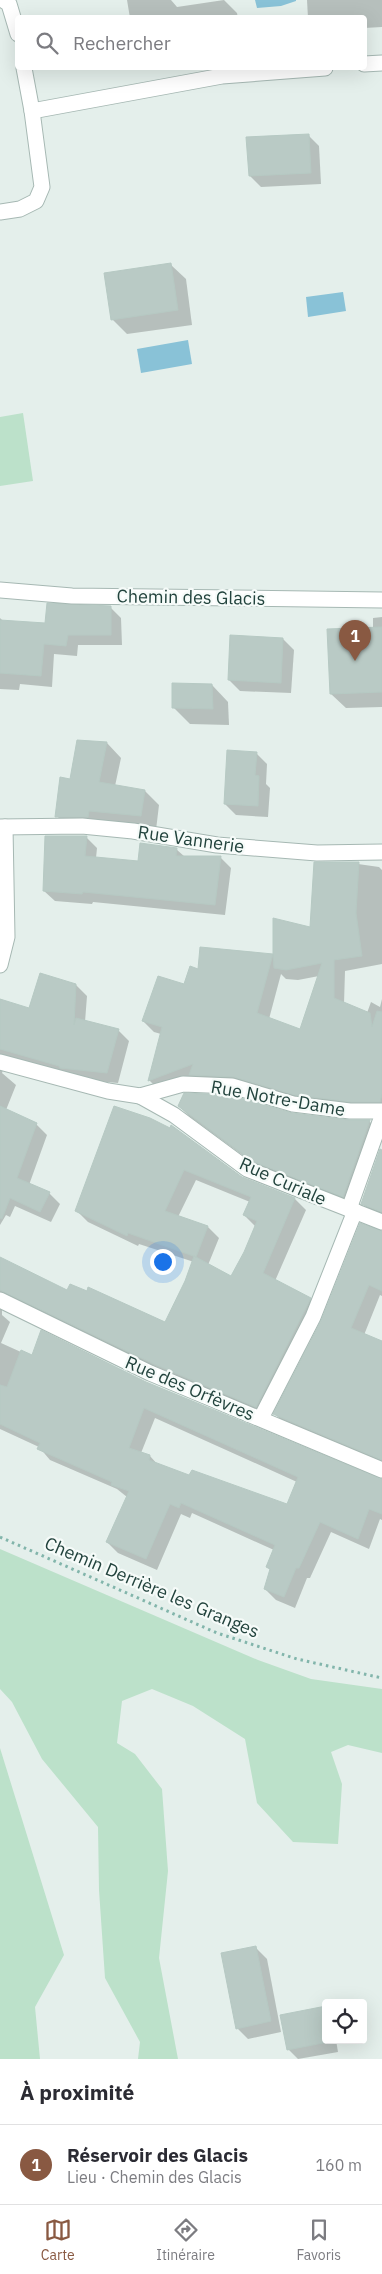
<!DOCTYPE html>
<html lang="fr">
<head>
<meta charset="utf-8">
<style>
	body { margin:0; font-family:"IBM Plex Sans",sans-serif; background:#f2f2f3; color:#2b2b33 }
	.controls { position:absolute; right:15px; bottom:15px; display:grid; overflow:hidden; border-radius:5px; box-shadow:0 5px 20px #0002 }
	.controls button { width:45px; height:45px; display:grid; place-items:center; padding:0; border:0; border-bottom:1px solid #e1e1e2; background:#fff; color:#2b2b33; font:25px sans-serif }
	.you { position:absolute; left:162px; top:1261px; width:18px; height:18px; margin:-12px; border:4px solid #fff; border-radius:50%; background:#1a73e8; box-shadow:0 0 0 8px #1a73e833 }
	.badge { display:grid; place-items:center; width:32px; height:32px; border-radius:50%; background:#895942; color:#fff; font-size:16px; font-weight:700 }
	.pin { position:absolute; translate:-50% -41px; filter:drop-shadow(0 1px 2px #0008) }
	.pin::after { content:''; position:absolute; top:26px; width:18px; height:15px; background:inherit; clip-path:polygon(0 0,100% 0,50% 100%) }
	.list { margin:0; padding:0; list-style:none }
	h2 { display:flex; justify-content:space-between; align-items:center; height:65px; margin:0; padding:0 20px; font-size:21px }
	h2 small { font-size:16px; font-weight:400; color:#7c7c81 }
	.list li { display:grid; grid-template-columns:32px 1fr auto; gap:15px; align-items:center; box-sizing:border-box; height:80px; padding:0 20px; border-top:1px solid #e1e1e2 }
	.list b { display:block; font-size:19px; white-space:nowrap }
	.list p { margin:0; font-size:16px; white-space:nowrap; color:#7c7c81 }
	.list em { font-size:16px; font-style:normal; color:#7c7c81 }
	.icon { flex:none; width:28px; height:28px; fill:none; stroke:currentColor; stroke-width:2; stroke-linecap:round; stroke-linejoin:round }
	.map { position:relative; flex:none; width:382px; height:2059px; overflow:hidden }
	.search { position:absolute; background:#fff; box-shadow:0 5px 20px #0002; left:15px; right:15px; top:15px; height:55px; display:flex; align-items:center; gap:12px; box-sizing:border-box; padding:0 18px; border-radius:5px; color:#7c7c81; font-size:19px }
	.sheet { height:145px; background:#fff }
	nav { display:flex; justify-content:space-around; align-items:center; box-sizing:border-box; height:70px; border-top:1px solid #e1e1e2; background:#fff; font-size:14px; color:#7c7c81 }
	nav a { display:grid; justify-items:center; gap:2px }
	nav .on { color:#895942 }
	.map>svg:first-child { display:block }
	.green { fill:#bce1ca }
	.water { fill:#89c2d7 }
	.shadow { fill:#0003; fill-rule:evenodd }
	.building { fill:#b9cac5; stroke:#b6c9c3; fill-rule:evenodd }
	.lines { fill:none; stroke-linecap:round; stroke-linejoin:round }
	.street-casing { stroke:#a6b8b3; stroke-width:17 }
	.path { stroke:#82b5ab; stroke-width:3; stroke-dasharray:2.5 4; stroke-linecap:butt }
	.street { stroke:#fff; stroke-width:15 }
	.labels { text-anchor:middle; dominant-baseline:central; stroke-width:4.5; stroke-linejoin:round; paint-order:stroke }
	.street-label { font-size:18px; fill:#22433d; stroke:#f6fbf9 }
</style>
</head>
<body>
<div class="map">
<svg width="382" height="2059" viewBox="0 0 382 2059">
	<rect width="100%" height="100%" fill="#e4efeb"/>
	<g class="green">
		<polygon points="23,413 33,481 0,486 0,417"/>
		<polygon points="0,1549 258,1660 311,1679 382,1689 382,1753 348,1745 331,1752 342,1784 338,1844 293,1842 257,1803 245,1739 193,1706 152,1689 122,1701 117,1743 135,1754 162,1789 168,1871 159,1958 178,2059 138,2059 140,2042 105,1978 99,1890 98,1827 42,1759 12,1702 0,1689"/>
		<polygon points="0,1748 64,1955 35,2007 40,2059 0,2059"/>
	</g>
	<g class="water">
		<polygon points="255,0 296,0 296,1 281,6 257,8"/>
		<polygon points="343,292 346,311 308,317 306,297"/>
		<polygon points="188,340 192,364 141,373 137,349"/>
	</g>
	<g class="shadow">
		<polygon points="127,0 171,0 177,7 224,0 237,13 238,18 130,18"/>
		<polygon points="307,0 382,0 382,27 364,28 364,18 308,18"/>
		<polygon points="308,135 319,146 321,184 261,187 250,176"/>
		<polygon points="171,265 186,279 192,325 127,334 112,319"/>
		<polygon points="110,607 121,618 122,645 78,645 77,656 54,654 52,687 20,684 19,690 0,689 0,618 4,622 47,624"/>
		<polygon points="382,617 382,707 346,708 331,694 373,628 373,618"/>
		<polygon points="283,639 294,650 291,693 240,691 229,680"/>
		<polygon points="212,685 228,702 229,725 190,724 173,707"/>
		<polygon points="78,741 107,743 121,758 115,786 145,791 159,805 156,830 71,831 57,816 71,780"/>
		<polygon points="256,753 267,764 266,784 270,788 268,817 236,815 225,804"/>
		<polygon points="86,837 97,848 96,858 139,862 176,849 185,857 220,857 231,868 225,915 93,902 92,904 55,901 44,891"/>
		<path d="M351,863L379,867L382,870V964L345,971L344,1004L367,1013L371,1002L380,1007L382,999V1112H362L246,1087L160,1091L149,1080L161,1034L154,1032L143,1021L185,986L199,970L201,948L275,955L311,928ZM281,974L286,979L298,980L319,976L300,1031L269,1019Z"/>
		<polygon points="76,985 87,996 85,1022 118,1030 129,1041 118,1083 72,1079 4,1067 2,1073 16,1085 6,1110 36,1124 47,1135 29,1185 49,1193 60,1204 51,1222 15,1206 10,1217 6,1215 0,1225 0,1001 30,1009"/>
		<polygon points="179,1106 291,1114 349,1122 370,1122 379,1131 353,1205 263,1170 189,1116"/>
		<path d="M115,1108L241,1178L295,1199L306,1210L275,1281L310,1299L321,1310L267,1417L2,1308V1315L10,1322L1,1343L32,1357L146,1383L382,1480V1520L380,1519L369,1549L331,1532L310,1578H307L295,1608L276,1600L265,1589L271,1570L267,1567L274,1550L192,1513L190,1518L181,1514L157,1570L118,1553L107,1542L127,1497L117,1489L50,1460L39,1447L0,1429V1259L68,1291L166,1324L194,1262L139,1244L138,1246L88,1222L77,1211ZM196,1180L250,1202L244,1215L255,1226L245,1252L231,1277L208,1265L219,1238L208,1227L178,1217ZM155,1418L297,1482L288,1506L189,1477L158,1465L150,1456L141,1453Z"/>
		<polygon points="382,1151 382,1218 373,1214 362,1203"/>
		<polygon points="382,1232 382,1296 380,1295 364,1335 382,1343 382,1465 286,1425 275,1414"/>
		<polygon points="256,1948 267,1959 281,2032 248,2039 237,2028"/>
		<polygon points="326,2040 336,2040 338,2052 298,2059 288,2049"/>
	</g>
	<g class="building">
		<polygon points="309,134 311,173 249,176 246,137"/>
		<polygon points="171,263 178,310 111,320 104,273"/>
		<polygon points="47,603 111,606 111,635 68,635 66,646 44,644 41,676 0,673 0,620 45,623"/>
		<polygon points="382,627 382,692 330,694 327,629"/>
		<polygon points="230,635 283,638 281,683 228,680"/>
		<polygon points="172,683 212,684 213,709 172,708"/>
		<polygon points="77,740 107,742 99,782 145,790 141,816 89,811 88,817 55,817 60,777 70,779"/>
		<polygon points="227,750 257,752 255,775 259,776 258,806 224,804"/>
		<polygon points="45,836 87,836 85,856 138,861 140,843 177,848 176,856 221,856 215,905 83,892 82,894 43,891"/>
		<path d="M314,862H359L356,913L362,956L334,960V998L370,1013L372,1027L377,1011L382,1012V1094L380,1102H351L295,1095L234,1077L189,1075L193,1064L148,1081L162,1027L142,1021L158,976L184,984L190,966L198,969L200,947L273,954V918L310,927ZM273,954L274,968L286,970L322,963L300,1029L257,1013Z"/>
		<polygon points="40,973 76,984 74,1025 76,1018 119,1029 107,1073 60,1068 59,1066 0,1049 0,999 29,1008"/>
		<polygon points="184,1093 230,1095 292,1113 349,1120 370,1120 343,1197 252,1161 178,1106"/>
		<polygon points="0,1106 37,1123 17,1178 50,1192 40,1212 10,1198 2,1219 0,1218"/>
		<polygon points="114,1106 150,1118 170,1128 171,1125 242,1177 295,1198 263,1273 311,1298 256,1407 154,1364 0,1290 0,1257 67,1290 70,1284 87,1291 88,1287 165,1322 185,1281 194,1256 231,1276 244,1252 257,1221 243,1215 251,1197 184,1170 165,1211 208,1226 196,1257 128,1233 127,1236 75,1211"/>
		<polygon points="380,1149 382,1150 382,1212 361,1204"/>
		<polygon points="360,1223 382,1231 382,1291 369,1285 351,1328 382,1341 382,1460 273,1414 321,1321"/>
		<path d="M41,1330L146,1382L382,1479V1514L369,1509L358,1539L320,1522L299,1568H296L284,1597L264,1589L270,1569L266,1567L275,1545L181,1503L179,1508L170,1504L146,1559L106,1542L129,1491L111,1485L112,1482L37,1449L40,1443L0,1424V1385L7,1387L21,1350L32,1355ZM144,1408L298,1477L287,1504L192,1470L189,1475L149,1460L150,1455L129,1448Z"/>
		<polygon points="256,1946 271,2021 236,2029 221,1953"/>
		<polygon points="326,2006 326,2040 328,2042 287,2050 280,2015"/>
	</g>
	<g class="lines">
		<defs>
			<g id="street">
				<polyline points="3,0 9,4 18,34"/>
				<polyline points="364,64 382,63"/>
				<polyline points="32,111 222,76 325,68"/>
				<polyline points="0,212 20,209 36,201 42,187 32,111 24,68"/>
				<polyline points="0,590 72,596 382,600"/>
				<polyline points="0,827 82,826 133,831 217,845 317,853 382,852"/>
				<polyline points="0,965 7,937 5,827"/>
				<polyline points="0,1062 108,1091 140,1096 183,1084 232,1086 293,1104 350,1111 382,1111"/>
				<polyline points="140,1096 174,1115 247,1169 382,1222"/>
				<polyline points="349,1209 382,1116"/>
				<polyline points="0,1300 150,1373 382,1470"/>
				<polyline points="261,1418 313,1317 355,1211"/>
			</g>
		</defs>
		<use href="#street" class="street-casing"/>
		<polyline class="path" points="0,1537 217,1633 297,1659 382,1678"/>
		<use href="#street" class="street"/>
	</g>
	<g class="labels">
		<g class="street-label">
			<text transform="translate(191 597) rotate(1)">Chemin des Glacis</text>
			<text transform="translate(191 839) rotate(8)">Rue Vannerie</text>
			<text transform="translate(278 1098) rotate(10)">Rue Notre-Dame</text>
			<text transform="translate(283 1181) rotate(24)">Rue Curiale</text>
			<text transform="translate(190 1388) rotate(23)">Rue des Orfèvres</text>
			<text transform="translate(152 1587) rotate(23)">Chemin Derrière les Granges</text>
		</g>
	</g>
</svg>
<div class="controls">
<button><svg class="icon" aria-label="locate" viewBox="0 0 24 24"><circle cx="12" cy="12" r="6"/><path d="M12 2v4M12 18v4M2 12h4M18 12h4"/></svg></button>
</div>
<div class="you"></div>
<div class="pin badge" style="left:355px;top:661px">1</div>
<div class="search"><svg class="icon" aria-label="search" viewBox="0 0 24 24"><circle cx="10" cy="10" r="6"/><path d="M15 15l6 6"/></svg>Rechercher</div>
</div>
<section class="sheet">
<h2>À proximité<small></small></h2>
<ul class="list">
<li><span class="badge">1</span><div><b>Réservoir des Glacis</b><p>Lieu · Chemin des Glacis</p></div><em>160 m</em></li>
</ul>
</section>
<nav>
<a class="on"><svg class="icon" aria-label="map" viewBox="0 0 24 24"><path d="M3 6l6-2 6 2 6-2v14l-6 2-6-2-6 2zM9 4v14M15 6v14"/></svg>Carte</a>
<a><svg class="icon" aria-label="directions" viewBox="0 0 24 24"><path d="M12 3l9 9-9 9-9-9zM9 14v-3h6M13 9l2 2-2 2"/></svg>Itinéraire</a>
<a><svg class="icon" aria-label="saved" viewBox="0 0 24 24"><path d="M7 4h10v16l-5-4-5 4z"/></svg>Favoris</a>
</nav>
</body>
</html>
